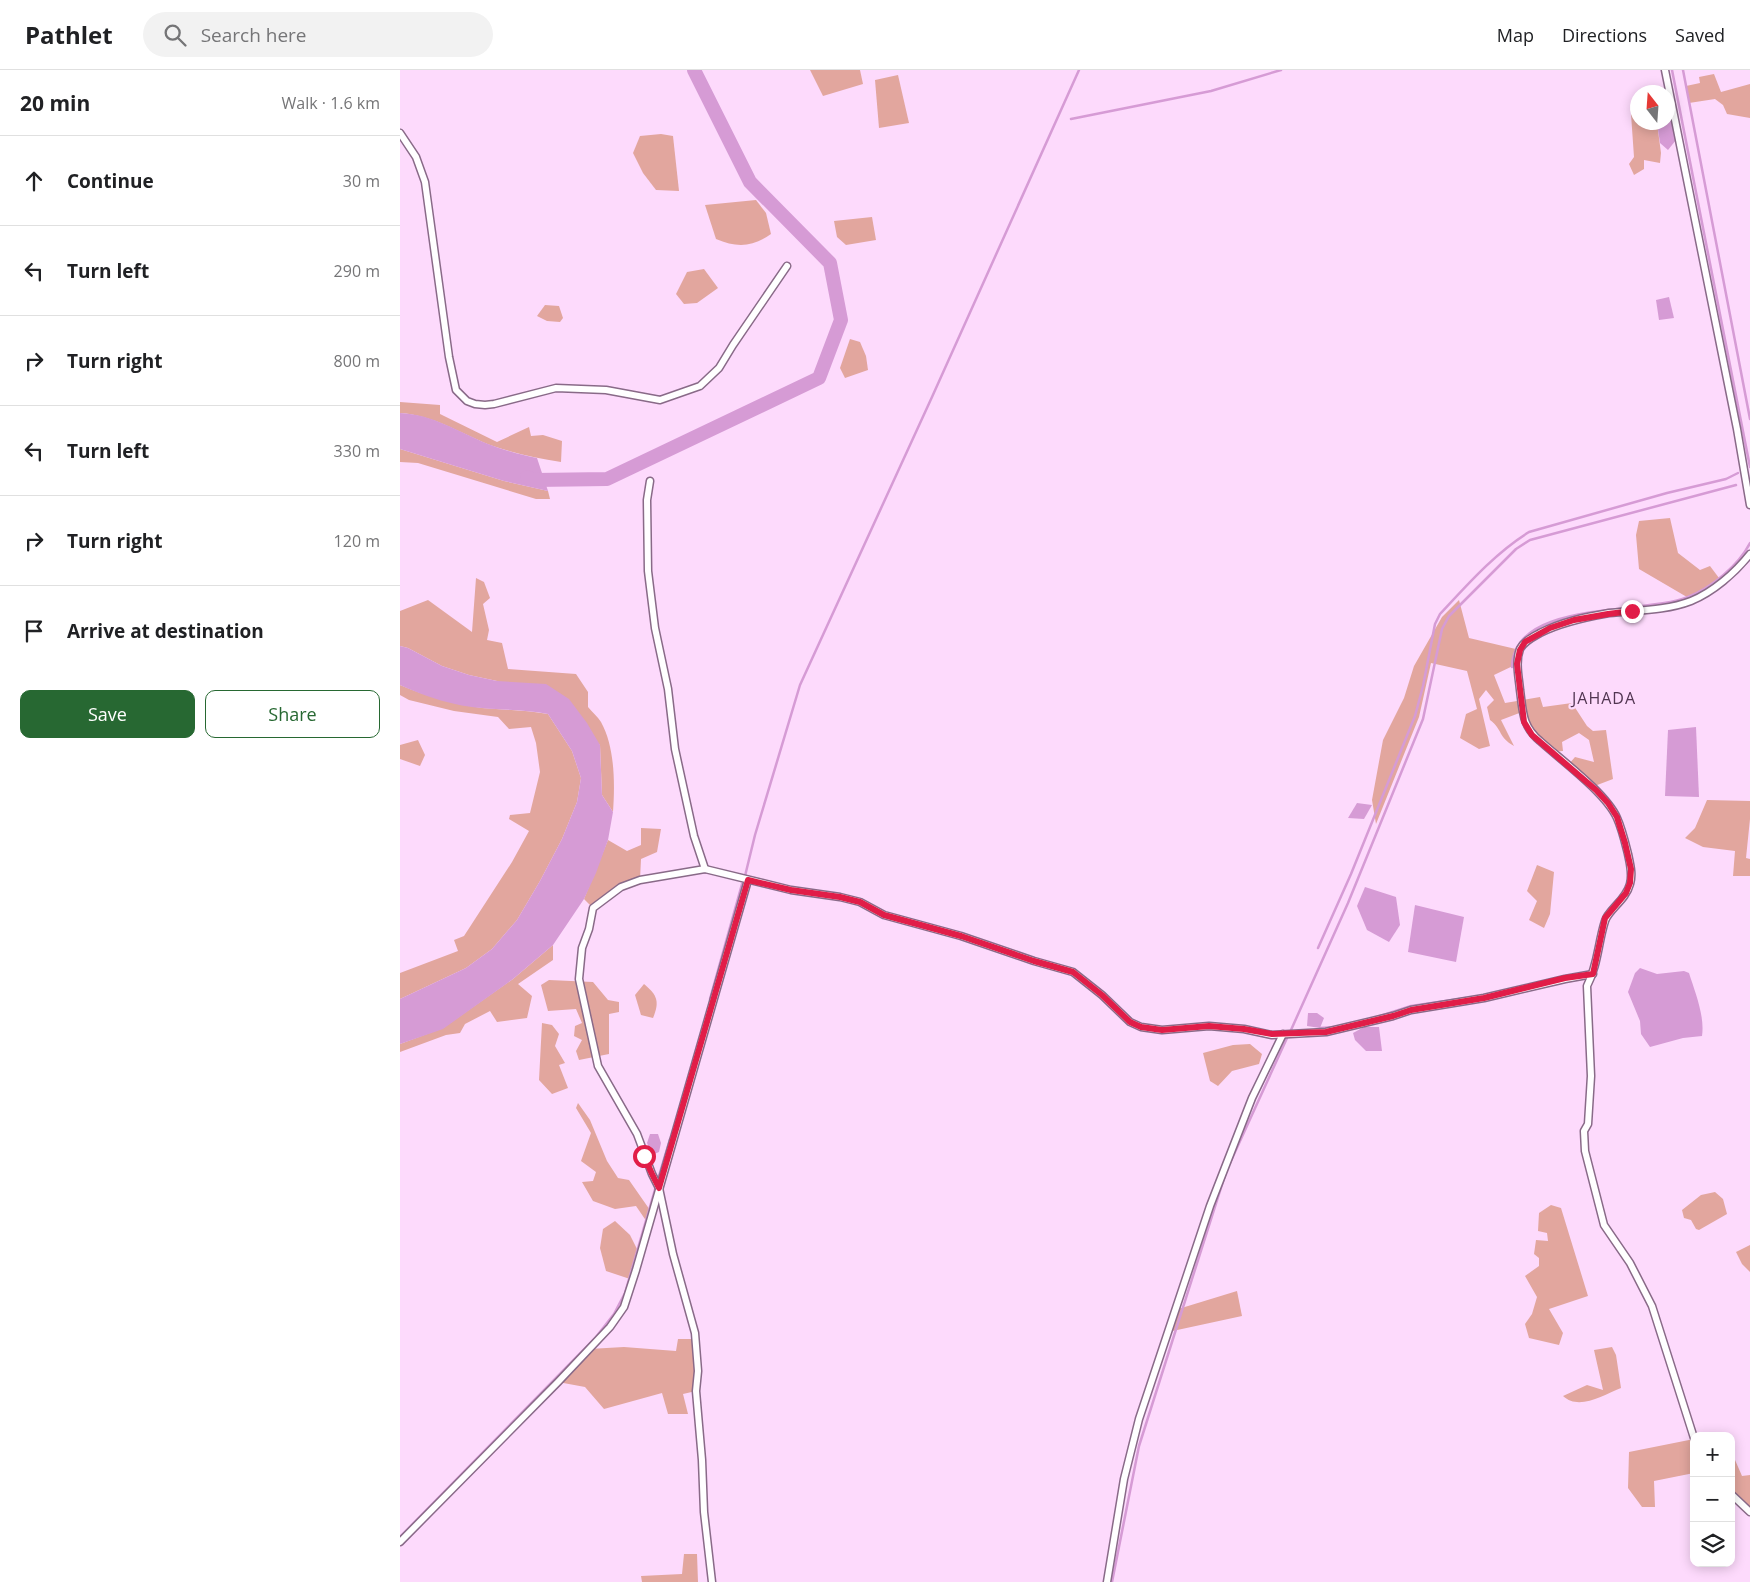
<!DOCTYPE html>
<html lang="en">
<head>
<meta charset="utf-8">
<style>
	body { margin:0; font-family:"Open Sans",sans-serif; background:#f2f2f2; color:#202124 }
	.controls { position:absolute; right:15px; bottom:15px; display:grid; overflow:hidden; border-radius:10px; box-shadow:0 2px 12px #0003 }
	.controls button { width:45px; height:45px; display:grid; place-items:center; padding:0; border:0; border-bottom:1px solid #e0e0e0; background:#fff; color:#202124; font:25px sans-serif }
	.compass { position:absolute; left:1230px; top:15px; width:45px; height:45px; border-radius:50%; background:#fff; box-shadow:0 2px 12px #0003; rotate:343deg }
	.stop { position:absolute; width:15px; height:15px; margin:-11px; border:4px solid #e11d48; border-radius:50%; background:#fff }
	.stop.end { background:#e11d48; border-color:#fff; box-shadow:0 1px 5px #0008 }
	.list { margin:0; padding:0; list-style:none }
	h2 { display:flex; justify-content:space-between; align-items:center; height:65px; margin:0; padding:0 20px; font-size:21px }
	h2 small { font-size:16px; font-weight:400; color:#757577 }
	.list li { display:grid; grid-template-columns:32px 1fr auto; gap:15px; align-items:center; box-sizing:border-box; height:90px; padding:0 20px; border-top:1px solid #e0e0e0 }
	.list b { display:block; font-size:19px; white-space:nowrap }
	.list em { font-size:16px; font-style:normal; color:#757577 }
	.actions { display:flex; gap:10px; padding:15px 20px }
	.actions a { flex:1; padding:11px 0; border:1px solid #276832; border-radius:10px; text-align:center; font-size:18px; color:#276832 }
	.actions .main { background:#276832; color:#fff }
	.icon { flex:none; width:28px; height:28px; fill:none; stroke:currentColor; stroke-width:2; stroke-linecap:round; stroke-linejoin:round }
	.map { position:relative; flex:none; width:1350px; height:1512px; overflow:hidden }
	header { display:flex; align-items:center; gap:30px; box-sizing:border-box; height:70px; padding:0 25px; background:#fff; border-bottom:1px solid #e0e0e0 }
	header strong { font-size:24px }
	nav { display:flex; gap:28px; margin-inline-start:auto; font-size:18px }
	.search { width:350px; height:45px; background:#f2f2f2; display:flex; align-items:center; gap:12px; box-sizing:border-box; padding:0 18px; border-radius:28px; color:#757577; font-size:19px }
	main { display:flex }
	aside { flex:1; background:#fff }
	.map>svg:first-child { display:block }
	.green { fill:#e2a69e }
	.water { fill:#d69bd5 }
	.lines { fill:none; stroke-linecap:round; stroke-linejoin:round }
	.stream { stroke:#d69bd5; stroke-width:2.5 }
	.river { stroke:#d69bd5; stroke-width:14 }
	.minor-casing { stroke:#896a88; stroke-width:9 }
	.minor { stroke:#fff; stroke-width:6 }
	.route { stroke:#e11d48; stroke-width:6 }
	.labels { text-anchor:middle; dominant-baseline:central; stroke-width:4.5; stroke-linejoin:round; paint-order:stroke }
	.quarter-label { font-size:16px; letter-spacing:1px; fill:#513551; stroke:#fddafc }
</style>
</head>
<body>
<header>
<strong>Pathlet</strong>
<div class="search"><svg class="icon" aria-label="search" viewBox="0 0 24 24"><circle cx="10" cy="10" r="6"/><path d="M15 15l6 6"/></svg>Search here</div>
<nav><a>Map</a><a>Directions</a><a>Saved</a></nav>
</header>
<main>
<aside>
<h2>20 min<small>Walk · 1.6 km</small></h2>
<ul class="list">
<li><svg class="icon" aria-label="ahead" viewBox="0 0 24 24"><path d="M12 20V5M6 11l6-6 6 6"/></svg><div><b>Continue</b></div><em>30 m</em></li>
<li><svg class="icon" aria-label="left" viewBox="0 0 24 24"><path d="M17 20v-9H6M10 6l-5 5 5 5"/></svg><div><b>Turn left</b></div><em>290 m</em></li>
<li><svg class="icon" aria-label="right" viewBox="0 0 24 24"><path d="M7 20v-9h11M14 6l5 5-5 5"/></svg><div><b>Turn right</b></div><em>800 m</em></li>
<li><svg class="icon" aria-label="left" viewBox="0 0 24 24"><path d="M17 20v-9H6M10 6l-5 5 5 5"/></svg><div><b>Turn left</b></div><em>330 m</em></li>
<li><svg class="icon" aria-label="right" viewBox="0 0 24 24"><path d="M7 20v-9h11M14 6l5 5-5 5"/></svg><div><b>Turn right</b></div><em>120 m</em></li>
<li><svg class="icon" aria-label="arrive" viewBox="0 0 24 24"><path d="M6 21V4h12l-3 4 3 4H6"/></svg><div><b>Arrive at destination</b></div></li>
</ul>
<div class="actions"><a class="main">Save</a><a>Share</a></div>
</aside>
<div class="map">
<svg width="1350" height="1512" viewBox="0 0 1350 1512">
	<rect width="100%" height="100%" fill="#fddafc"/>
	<g class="green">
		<polygon points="410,0 460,0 463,14 423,26"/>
		<polygon points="1314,4 1321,22 1350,14 1350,48 1327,44 1323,35 1315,29 1289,33 1286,16 1300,13 1299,7"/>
		<polygon points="498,5 509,53 479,58 475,10"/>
		<polygon points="1237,39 1238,52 1257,53 1261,83 1260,93 1244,90 1244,99 1234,105 1229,94 1234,87 1231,44"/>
		<polygon points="261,64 273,66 279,121 256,120 243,103 233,83 240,66"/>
		<path d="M356,130L366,143L371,164C353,177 337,178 316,169L305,135Z"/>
		<polygon points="472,147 476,170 446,175 437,167 434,151"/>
		<polygon points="304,199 318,218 297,233 284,234 276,224 287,202"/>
		<polygon points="145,235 159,236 163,248 160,252 147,251 137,246"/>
		<polygon points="450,269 460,272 466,286 468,300 445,308 440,298"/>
		<path d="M0,332L40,335V344L97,372L129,357L131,366L143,365L162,371L161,392C137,388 113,383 90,375C60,363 33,345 0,343Z"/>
		<polygon points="0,379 104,411 148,421 150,429 136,429 18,393 0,392"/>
		<polygon points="1270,448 1278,483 1300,500 1310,496 1322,512 1292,530 1239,499 1236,465 1239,451"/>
		<path d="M76,508L84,512L90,528L83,534L89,560L87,570L102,573L108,599L176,604L188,622V637C192,642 198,647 201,652C215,677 215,714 213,742L202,725L200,675L97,611L69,605L42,596L8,578L0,576V541L28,530L72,562Z"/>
		<path d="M1059,530L1069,568L1120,580L1117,594L1094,605L1105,633L1140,627L1143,637L1172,633L1187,656L1193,661L1206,660L1213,709L1192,717L1168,695L1175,687L1194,692L1189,670L1179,663L1162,672L1163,681L1152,682L1132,665L1122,642L1101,650L1114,676C1098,667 1103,660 1090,650L1087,637L1094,630L1086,620L1079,629L1090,676L1079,679L1060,668L1066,644L1077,639L1067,601L1031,593L1019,647L976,754L972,730L983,670L1004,628L1014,596L1042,547Z"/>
		<path d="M0,615C26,626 54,634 82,638C104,640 126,640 148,644L172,681L181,708L177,732L162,769L140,811L117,850L92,879L66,898L0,929V903L58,881L54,870L64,866L112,792L129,761L109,749L110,745L130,743L140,702L136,673L131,657L109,659L98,647L54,641L9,630L0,625Z"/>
		<polygon points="18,670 25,685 20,696 0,689 0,675"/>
		<polygon points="1307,730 1350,731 1350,749 1346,788 1350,789 1350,806 1333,806 1335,781 1303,777 1285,768 1295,758"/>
		<polygon points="241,758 261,759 257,782 241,789 240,810 221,817 193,838 184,829 208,770 227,781 241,775"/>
		<polygon points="1137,795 1154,802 1150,844 1144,858 1129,850 1137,831 1127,821"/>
		<polygon points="153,875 153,890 118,914 132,926 127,948 97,952 90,941 65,954 60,963 46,965 0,982 0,974 43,958 113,909"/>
		<polygon points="149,910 193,912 208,930 219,932 219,942 209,944 209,984 179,990 176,981 182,970 174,966 175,956 182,953 176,939 148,941 141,915"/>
		<path d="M244,914C257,925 260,931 253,948L241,945L235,925Z"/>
		<polygon points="142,953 152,955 159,964 155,976 165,993 159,995 168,1018 152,1024 139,1010"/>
		<polygon points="850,974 862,984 859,994 832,1001 818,1016 810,1011 803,983 833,975"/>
		<polygon points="178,1033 190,1050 207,1091 218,1108 229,1110 252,1143 249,1155 236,1136 215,1139 193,1131 182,1112 193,1111 196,1102 181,1091 191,1063 176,1038"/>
		<polygon points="1315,1122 1323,1129 1327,1144 1299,1160 1296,1159 1291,1150 1284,1148 1282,1140 1301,1125"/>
		<polygon points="1151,1135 1161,1138 1188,1226 1149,1239 1163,1263 1159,1275 1129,1268 1125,1254 1132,1244 1137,1227 1125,1206 1139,1196 1139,1188 1134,1184 1136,1170 1148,1171 1147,1163 1138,1161 1139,1143"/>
		<polygon points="215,1151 230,1165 240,1185 233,1210 206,1201 200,1178 203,1159"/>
		<polygon points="1350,1175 1350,1202 1342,1194 1336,1182"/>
		<polygon points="837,1221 842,1246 768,1262 775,1240"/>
		<polygon points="278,1269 296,1269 296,1321 283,1324 288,1344 268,1344 262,1323 204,1339 185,1317 158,1312 189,1279 224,1277 276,1281"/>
		<path d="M1212,1277L1216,1285L1221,1318C1203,1325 1179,1341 1163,1326L1187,1315L1203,1320L1194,1280Z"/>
		<polygon points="1294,1369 1294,1403 1254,1411 1255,1437 1242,1437 1228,1418 1229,1382"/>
		<polygon points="1332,1383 1342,1406 1350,1405 1350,1442 1331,1424"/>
		<polygon points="284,1484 297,1484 298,1512 242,1512 241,1506 282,1504"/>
	</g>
	<g class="water">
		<polygon points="1268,46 1271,46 1276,70 1268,80 1260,73 1257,53 1268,52"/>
		<polygon points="1269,227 1274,248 1259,250 1256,230"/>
		<path d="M0,343C32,344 59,362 88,374C104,380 121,385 137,388L148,421L104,411L0,379Z"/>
		<path d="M0,576L8,578L42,596L69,605L97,611L146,614L169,629L187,653L200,675L202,725L213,742L208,770L196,803L184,829L153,875L113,909L43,959L0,974V929L66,898L92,879L117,850L140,811L162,769L177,732L181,708L172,681L148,644C117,638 85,641 55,634C36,630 18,623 0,615Z"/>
		<polygon points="1296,657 1299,727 1265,726 1268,660"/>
		<polygon points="957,733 972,735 964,749 948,748"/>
		<polygon points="965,817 996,827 1000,855 989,872 967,860 957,836"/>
		<polygon points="1015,835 1064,847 1056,892 1008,882"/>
		<path d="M1240,898L1257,904L1284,901L1289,903C1295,922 1305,946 1302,966L1283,968L1250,977L1241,964L1240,951L1228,922L1235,903Z"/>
		<polygon points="908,943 917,943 924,948 920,958 907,956"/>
		<polygon points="964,957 979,957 982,981 966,981 955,970 953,963"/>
		<polygon points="250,1064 258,1064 261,1073 259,1082 252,1085 247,1073"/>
	</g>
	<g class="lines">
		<g class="stream">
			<polyline points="1272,0 1350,397"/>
			<polyline points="1283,0 1350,349"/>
			<polyline points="671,49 811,21 881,0"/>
			<path d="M1112,597C1114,529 1245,545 1288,527C1312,517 1338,496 1350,473"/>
			<polyline points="345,806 355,765 400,615 532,327 679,0"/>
			<path d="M918,878L951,804L1015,646L1023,616L1035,554L1040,544C1067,515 1095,483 1129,462L1267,423L1326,409L1338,403"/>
			<polyline points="310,929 342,814"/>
			<polyline points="977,947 1011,936 1066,928"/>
			<polyline points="920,958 935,957"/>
			<polyline points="891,960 948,833 1023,649 1042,559 1049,546 1116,479 1130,470 1336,415"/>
			<polyline points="830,1093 887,968"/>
			<polyline points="258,1109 270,1069"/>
			<polyline points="0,1467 196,1267 214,1244 225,1223 256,1116"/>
			<polyline points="712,1512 739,1376 825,1105"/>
		</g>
		<polyline class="river" points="127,407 135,410 207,409 419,308 441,250 430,193 350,112 294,0"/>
		<defs>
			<g id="minor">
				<polyline points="1265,0 1337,359 1350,435"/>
				<polyline points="0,63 16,87 25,112 49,287 56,320 67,331 75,334 85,335 94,334 156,318 206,320 260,330 300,316 319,298 333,275 387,196"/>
				<polyline points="250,411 247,430 248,501 255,558 268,619 275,679 294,766 305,799"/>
				<path d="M1294,1368L1252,1236L1230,1193L1204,1155L1185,1081L1184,1061L1188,1054L1191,1006L1187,916C1198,895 1198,873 1205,851C1208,840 1226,830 1230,814C1233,804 1230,794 1228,784C1225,772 1222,759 1217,748C1206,723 1161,690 1140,671C1122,656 1123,642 1120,620C1119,608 1115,592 1120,579C1124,571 1133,567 1140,563C1161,552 1186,547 1209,543C1236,540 1265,541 1291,531C1313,522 1335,503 1350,484"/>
				<polyline points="1331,1424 1350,1442"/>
				<polyline points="0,1472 158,1312 210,1257 224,1237 236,1200 348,810"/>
				<polyline points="312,1512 304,1442 302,1390 296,1321 298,1301 295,1263 273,1184 259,1118 252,1104 237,1064 198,996 179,909 182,878 189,859 193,838 221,817 240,810 305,799 391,820 440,827 460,832 484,845 561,866 634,891 673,902 702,925 730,952 741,957 762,960 809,956 844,959 872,965 926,962 993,946 1011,940 1084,928 1165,909 1193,904"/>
				<polyline points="707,1512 724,1409 739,1349 810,1136 852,1028 883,964"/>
			</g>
		</defs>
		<use href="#minor" class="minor-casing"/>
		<use href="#minor" class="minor"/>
	</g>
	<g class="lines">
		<polyline class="route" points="244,1086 252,1104 259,1118 348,810 391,820 440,827 460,832 484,845 561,866 634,891 673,902 702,925 730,952 741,957 762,960 809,956 844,959 872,964 926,962 993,946 1011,940 1084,928 1165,908 1193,904 1205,848 1226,823 1230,813 1231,799 1225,773 1217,747 1208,733 1196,720 1132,665 1124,652 1117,594 1120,580 1125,572 1150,558 1174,550 1208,544 1232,541"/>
	</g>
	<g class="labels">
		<g class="quarter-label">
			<text x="1204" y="628">JAHADA</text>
		</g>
	</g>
</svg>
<div class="controls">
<button>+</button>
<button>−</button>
<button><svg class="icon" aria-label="layers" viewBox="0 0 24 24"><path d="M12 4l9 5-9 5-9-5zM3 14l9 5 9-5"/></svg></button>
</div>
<svg class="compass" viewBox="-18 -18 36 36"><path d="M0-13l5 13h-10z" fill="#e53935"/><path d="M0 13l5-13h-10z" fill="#757577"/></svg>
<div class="stop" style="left:244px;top:1086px"></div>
<div class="stop end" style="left:1232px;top:541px"></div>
</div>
</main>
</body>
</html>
